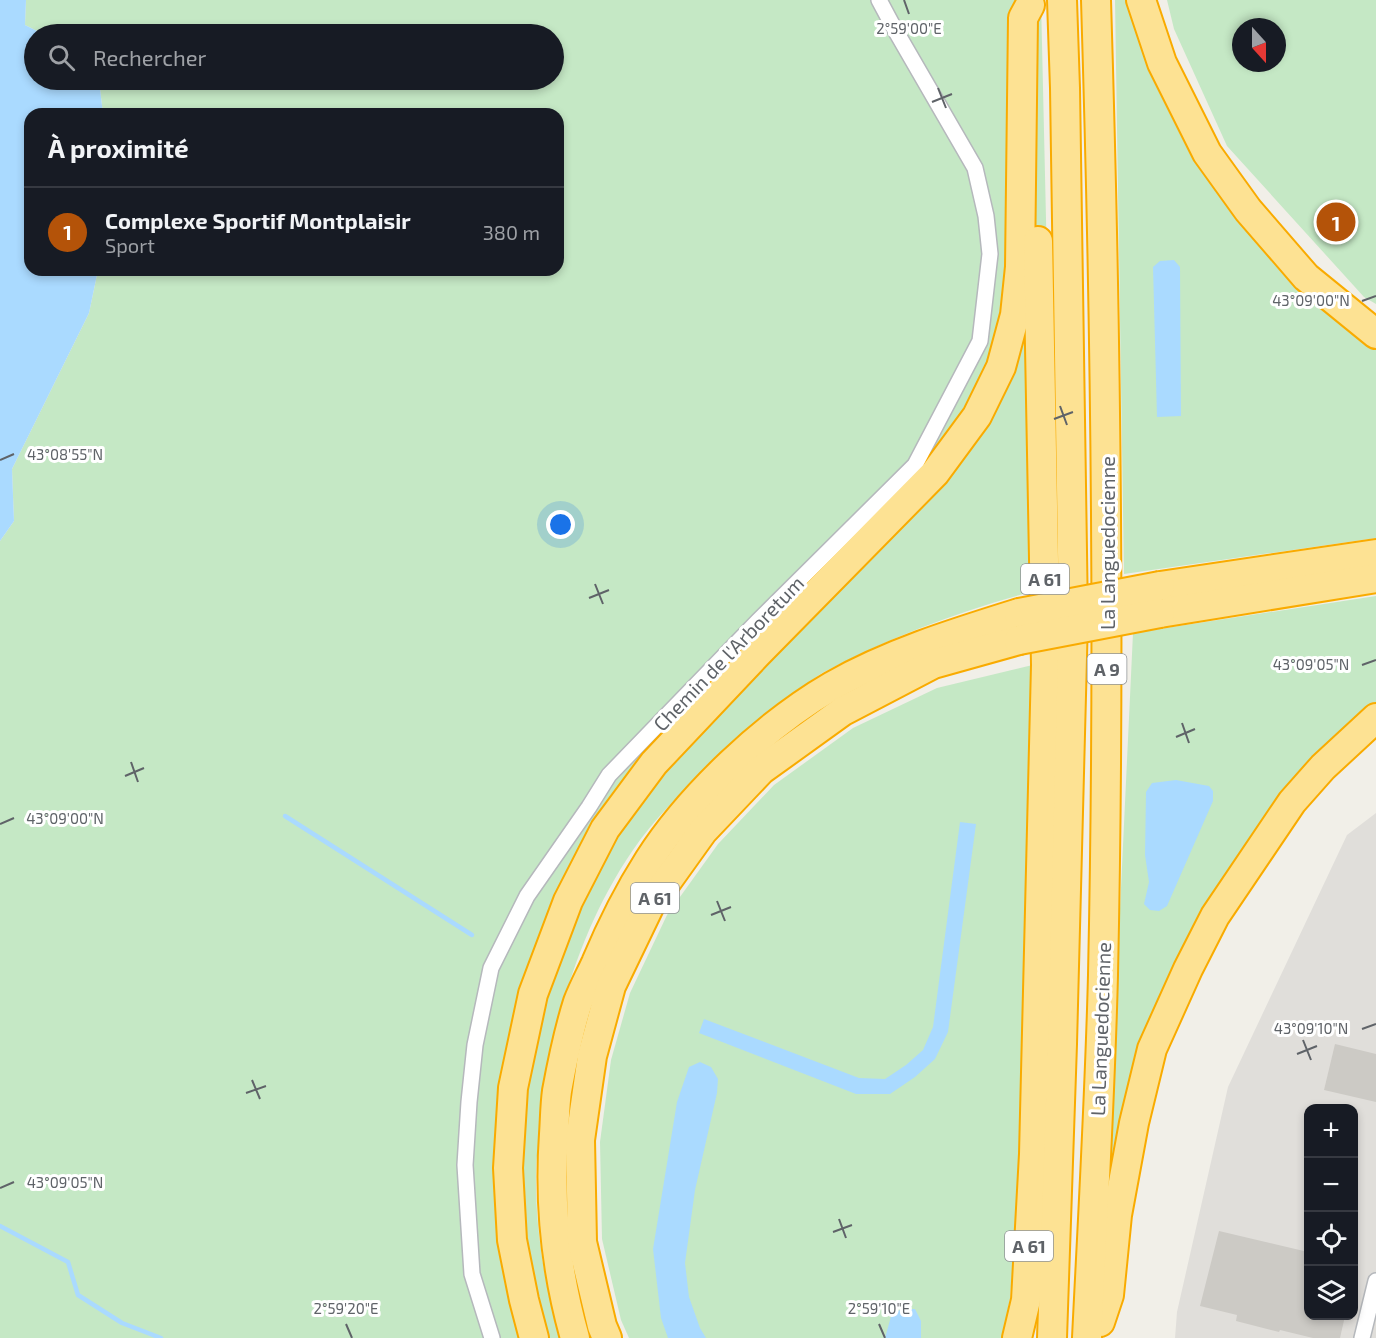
<!DOCTYPE html>
<html lang="fr">
<head>
<meta charset="utf-8">
<style>
	body { margin:0; font-family:"Exo 2",sans-serif; background:#242831; color:#f1f3f6 }
	.controls { position:absolute; right:18px; bottom:18px; display:grid; overflow:hidden; border-radius:12px; box-shadow:0 3px 9px #0003 }
	.controls button { width:54px; height:54px; display:grid; place-items:center; padding:0; border:0; border-bottom:2px solid #363941; background:#171b24; color:#f1f3f6; font:30px sans-serif }
	.compass { position:absolute; left:1232px; top:18px; width:54px; height:54px; border-radius:50%; background:#171b24; box-shadow:0 3px 9px #0003; rotate:159deg }
	.you { position:absolute; left:561px; top:525px; width:21px; height:21px; margin:-15px; border:4px solid #fff; border-radius:50%; background:#1a73e8; box-shadow:0 0 0 9px #1a73e833 }
	.badge { display:grid; place-items:center; width:39px; height:39px; border-radius:50%; background:#b45309; color:#fff; font-size:20px; font-weight:700 }
	.pin { position:absolute; translate:-50% -50%; border:3px solid #fff; box-shadow:0 2px 6px #0006 }
	.list { margin:0; padding:0; list-style:none }
	h2 { display:flex; justify-content:space-between; align-items:center; height:78px; margin:0; padding:0 24px; font-size:26px }
	h2 small { font-size:20px; font-weight:400; color:#9ea1a6 }
	.list li { display:grid; grid-template-columns:39px 1fr auto; gap:18px; align-items:center; box-sizing:border-box; height:90px; padding:0 24px; border-top:2px solid #363941 }
	.list b { display:block; font-size:22px; white-space:nowrap }
	.list p { margin:0; font-size:20px; white-space:nowrap; color:#9ea1a6 }
	.list em { font-size:20px; font-style:normal; color:#9ea1a6 }
	.icon { flex:none; width:33px; height:33px; fill:none; stroke:currentColor; stroke-width:2; stroke-linecap:round; stroke-linejoin:round }
	.map { position:relative; flex:none; width:1376px; height:1338px; overflow:hidden }
	.search { position:absolute; background:#171b24; box-shadow:0 3px 9px #0003; left:24px; top:24px; width:540px; height:66px; display:flex; align-items:center; gap:15px; box-sizing:border-box; padding:0 21px; border-radius:33px; color:#9ea1a6; font-size:22px }
	.panel { position:absolute; background:#171b24; box-shadow:0 3px 9px #0003; left:24px; top:108px; width:540px; height:168px; border-radius:18px }
	.map>svg:first-child { display:block }
	.industrial { fill:#e0deda; fill-rule:evenodd }
	.green { fill:#c5e8c5; fill-rule:evenodd }
	.water { fill:#aadaff }
	.lines { fill:none; stroke-linecap:round; stroke-linejoin:round }
	.stream { stroke:#aadaff; stroke-width:4.5 }
	.building { fill:#cccac5 }
	.minor-casing { stroke:#b5b8bc; stroke-width:18 }
	.motorway-casing { stroke:#f9ab00; stroke-width:32 }
	.minor { stroke:#fff; stroke-width:15 }
	.motorway { stroke:#fde293; stroke-width:28 }
	.motorway-bridge-casing { stroke:#f9ab00; stroke-width:32; stroke-linecap:butt }
	.motorway-bridge { stroke:#fde293; stroke-width:28 }
	.ticks { fill:none; stroke:#5f6368; stroke-width:2 }
	.labels { text-anchor:middle; dominant-baseline:central; stroke-width:6; stroke-linejoin:round; paint-order:stroke }
	.shield { fill:#fff; stroke:#8f9295; stroke-width:1.5 }
	.shield-label { font-size:18px; font-weight:bold; fill:#5f6368 }
	.street-label { font-size:20px; fill:#5f6368; stroke:#fff }
	.ticks-label { font-size:15px; text-anchor:middle; fill:#5f6368; stroke:#fff; stroke-width:6; stroke-linejoin:round; paint-order:stroke }
</style>
</head>
<body>
<div class="map">
<svg width="1376" height="1338" viewBox="0 0 1376 1338">
	<rect width="100%" height="100%" fill="#f1efe8"/>
	<path class="industrial" d="M1376,813V1338H1175L1177,1312L1228,1087L1347,835ZM1308,1108H1354V1316H1308Z"/>
	<g class="green">
		<path d="M26,0H1041L1051,437L1050,587C973,606 896,634 826,671C816,676 807,684 797,691C765,713 735,738 708,766C682,792 654,819 633,850C578,930 550,1030 540,1127C539,1142 536,1157 536,1172C535,1228 545,1285 559,1338H0V541L14,521L12,469L89,313L98,270H558V114H103L99,80H554V34H43L25,25Z"/>
		<polygon points="1115,0 1132,0 1200,158 1376,345 1376,538 1124,574"/>
		<path d="M1167,0H1376V304L1364,297L1227,146L1174,29ZM1241,27H1277V63H1241Z"/>
		<polygon points="1376,596 1376,703 1337,734 1282,794 1203,910 1140,1045 1107,1185 1133,633"/>
		<polygon points="1045,662 1026,1109 1010,1298 1002,1338 629,1338 621,1320 602,1239 600,1142 611,1060 630,993 667,915 718,844 774,785 853,728 937,688"/>
	</g>
	<g class="water">
		<polygon points="0,0 26,0 25,25 43,34 34,34 34,80 99,80 103,114 30,114 30,270 98,270 89,313 12,469 14,521 0,541"/>
		<polygon points="1174,260 1180,267 1181,416 1157,417 1153,267 1160,261"/>
		<polygon points="1176,780 1209,786 1213,791 1213,801 1167,906 1159,911 1150,910 1144,904 1149,882 1145,855 1146,792 1152,783"/>
		<polygon points="960,822 976,824 948,1032 935,1059 915,1077 890,1094 856,1094 699,1033 704,1019 859,1078 885,1079 906,1065 923,1050 933,1027"/>
		<polygon points="700,1062 711,1067 718,1079 717,1093 695,1190 685,1263 689,1297 700,1328 706,1338 668,1338 661,1318 653,1249 677,1102 689,1067"/>
		<polygon points="903,1309 915,1309 921,1321 921,1338 885,1338 892,1313"/>
	</g>
	<g class="lines">
		<g class="stream">
			<polyline points="285,816 472,935"/>
			<polyline points="0,1226 68,1262 78,1295 122,1323 161,1338"/>
		</g>
	</g>
	<g class="building">
		<polygon points="1335,1044 1376,1054 1376,1102 1324,1090"/>
		<polygon points="1219,1231 1308,1252 1308,1316 1345,1316 1340,1338 1313,1338 1280,1330 1279,1332 1236,1321 1237,1315 1200,1306"/>
	</g>
	<g class="lines">
		<defs>
			<g id="minor">
				<polyline points="492,1338 472,1274 465,1165 469,1102 475,1045 491,968 527,896 589,807 609,775 758,621 915,465 980,341 990,254 986,216 975,168 894,28 879,0"/>
				<polyline points="1362,1338 1376,1281"/>
			</g>
			<g id="motorway">
				<polyline points="1141,0 1162,63 1207,153 1248,210 1306,277 1376,334"/>
				<polyline points="1160,586 1376,554"/>
				<polyline points="1160,613 1376,578"/>
				<polyline points="1100,1322 1109,1295 1117,1215 1134,1123 1152,1049 1188,969 1215,916 1292,802 1323,767 1376,718"/>
				<polyline points="534,1338 524,1300 512,1240 508,1168 513,1088 533,994 568,901 605,829 654,763 757,654 935,473 977,416 1001,367 1015,315 1020,267 1023,18 1030,5"/>
				<path d="M575,1338C556,1271 549,1203 554,1134C555,1120 555,1105 557,1091C562,1064 570,1027 578,1002C583,989 590,976 596,963C611,927 628,893 649,860C690,796 765,725 832,686C890,653 955,633 1019,613"/>
				<polyline points="607,1338 602,1326 582,1242 580,1140 592,1056 611,986 650,905 703,831 761,770 843,711 933,664 1019,640"/>
				<polyline points="1017,1338 1026,1300 1034,1154 1046,665 1038,241"/>
				<polyline points="1052,1338 1062,1044 1073,618 1065,88 1062,0"/>
				<path d="M1087,1338C1093,1217 1100,1096 1103,975C1110,650 1106,325 1096,0"/>
			</g>
		</defs>
		<use href="#minor" class="minor-casing"/>
		<use href="#motorway" class="motorway-casing"/>
		<use href="#minor" class="minor"/>
		<use href="#motorway" class="motorway"/>
		<defs>
			<g id="motorway-bridge">
				<polyline points="1019,613 1160,586"/>
				<polyline points="1019,640 1160,613"/>
			</g>
		</defs>
		<use href="#motorway-bridge" class="motorway-bridge-casing"/>
		<use href="#motorway-bridge" class="motorway-bridge"/>
	</g>
	<path class="ticks" d="M904,0L909,14M938,88L946,108M932,102L952,94M1362,301L1376,296M1060,406L1067,425M1054,419L1073,412M0,460L14,454M595,584L603,604M589,598L609,590M1362,665L1376,660M1182,723L1189,743M1176,737L1195,729M131,762L138,782M125,776L144,768M0,824L14,818M717,901L725,921M711,915L731,907M1362,1029L1376,1024M1303,1040L1311,1060M1297,1054L1317,1046M252,1080L260,1099M246,1093L266,1086M0,1188L14,1182M839,1219L846,1238M833,1232L852,1225M346,1324L352,1338M879,1324L885,1338"/>
	<g class="labels">
		<g class="shield">
			<rect x="1021" y="564" width="48" height="30" rx="4.5"/>
			<rect x="1087.5" y="654" width="39" height="30" rx="4.5"/>
			<rect x="631" y="883" width="48" height="30" rx="4.5"/>
			<rect x="1005" y="1231" width="48" height="30" rx="4.5"/>
		</g>
		<g class="shield-label">
			<text x="1045" y="579">A 61</text>
			<text x="1107" y="669">A 9</text>
			<text x="655" y="898">A 61</text>
			<text x="1029" y="1246">A 61</text>
		</g>
		<g class="street-label">
			<text transform="translate(1107 543) rotate(-90)">La Languedocienne</text>
			<text transform="translate(728 653) rotate(-46)">Chemin de l'Arboretum</text>
			<text transform="translate(1100 1029) rotate(-88)">La Languedocienne</text>
		</g>
	</g>
	<g class="ticks-label">
		<text x="909" y="34">2°59'00"E</text>
		<text x="1311" y="306">43°09'00"N</text>
		<text x="65" y="460">43°08'55"N</text>
		<text x="1311" y="670">43°09'05"N</text>
		<text x="65" y="824">43°09'00"N</text>
		<text x="1311" y="1034">43°09'10"N</text>
		<text x="65" y="1188">43°09'05"N</text>
		<text x="346" y="1314">2°59'20"E</text>
		<text x="879" y="1314">2°59'10"E</text>
	</g>
</svg>
<div class="controls">
<button>+</button>
<button>−</button>
<button><svg class="icon" aria-label="locate" viewBox="0 0 24 24"><circle cx="12" cy="12" r="6"/><path d="M12 2v4M12 18v4M2 12h4M18 12h4"/></svg></button>
<button><svg class="icon" aria-label="layers" viewBox="0 0 24 24"><path d="M12 4l9 5-9 5-9-5zM3 14l9 5 9-5"/></svg></button>
</div>
<svg class="compass" viewBox="-18 -18 36 36"><path d="M0-13l5 13h-10z" fill="#e53935"/><path d="M0 13l5-13h-10z" fill="#9ea1a6"/></svg>
<div class="you"></div>
<div class="pin badge" style="left:1336px;top:222px">1</div>
<div class="search"><svg class="icon" aria-label="search" viewBox="0 0 24 24"><circle cx="10" cy="10" r="6"/><path d="M15 15l6 6"/></svg>Rechercher</div>
<section class="panel">
<h2>À proximité<small></small></h2>
<ul class="list">
<li><span class="badge">1</span><div><b>Complexe Sportif Montplaisir</b><p>Sport</p></div><em>380 m</em></li>
</ul>
</section>
</div>
</body>
</html>
